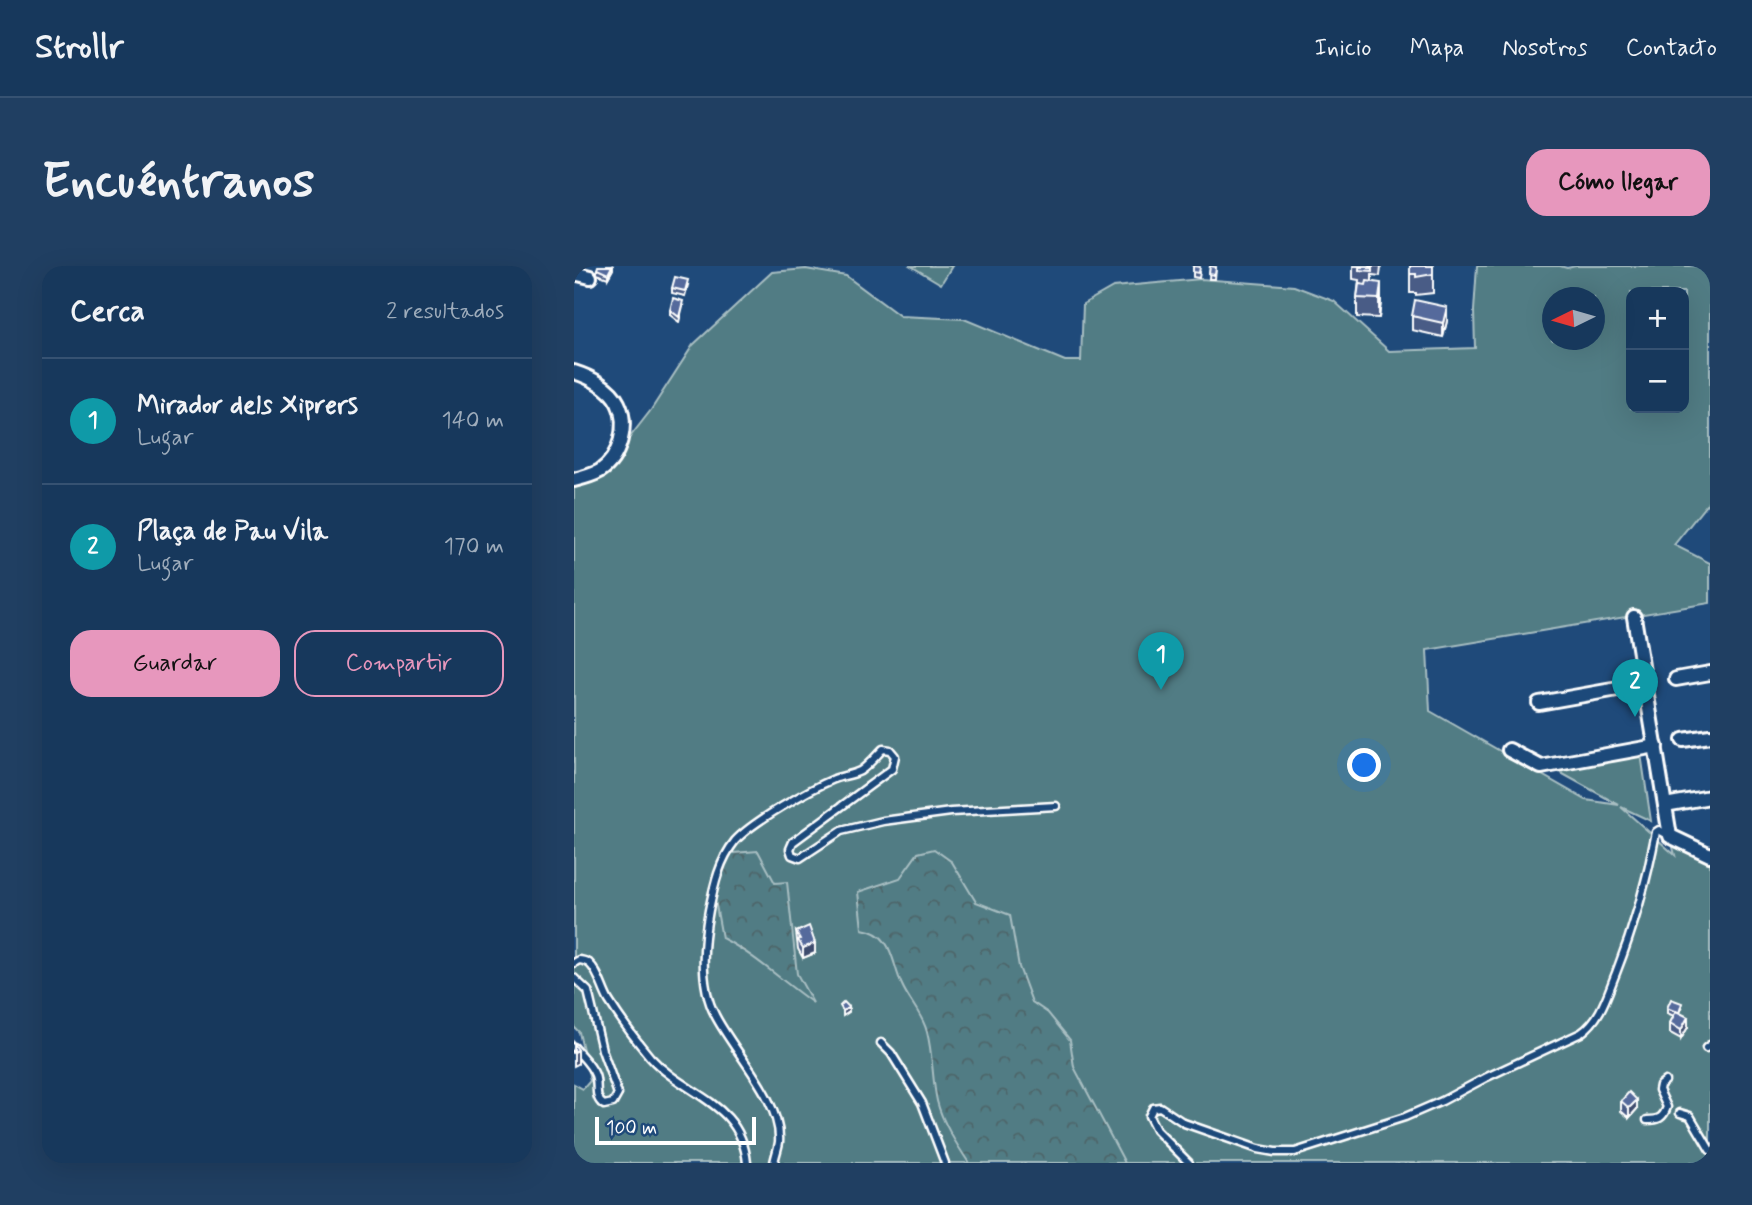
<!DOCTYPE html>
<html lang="es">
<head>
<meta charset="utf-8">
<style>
	body { margin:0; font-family:Mynerve,sans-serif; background:#203f62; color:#f1f3f6 }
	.controls { position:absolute; right:21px; top:21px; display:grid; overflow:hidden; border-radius:14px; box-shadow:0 7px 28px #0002 }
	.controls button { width:63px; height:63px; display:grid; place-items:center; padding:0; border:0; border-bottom:2px solid #365272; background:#17385c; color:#f1f3f6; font:35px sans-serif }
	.compass { position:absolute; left:968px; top:21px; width:63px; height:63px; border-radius:50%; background:#17385c; box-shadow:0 7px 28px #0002; rotate:265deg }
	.scale { position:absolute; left:21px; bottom:18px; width:161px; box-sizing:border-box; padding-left:7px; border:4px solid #fff; border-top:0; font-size:19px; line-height:24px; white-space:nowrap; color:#fff; -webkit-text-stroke:5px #1f4a7a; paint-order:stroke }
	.you { position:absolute; left:791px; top:500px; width:24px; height:24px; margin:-18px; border:5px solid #fff; border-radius:50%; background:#1a73e8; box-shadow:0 0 0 10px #1a73e833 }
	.badge { display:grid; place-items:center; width:46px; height:46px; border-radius:50%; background:#e797bd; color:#fff; font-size:23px; font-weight:700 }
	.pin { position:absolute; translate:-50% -58px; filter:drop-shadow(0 2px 4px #0008) }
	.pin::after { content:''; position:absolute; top:37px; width:24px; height:21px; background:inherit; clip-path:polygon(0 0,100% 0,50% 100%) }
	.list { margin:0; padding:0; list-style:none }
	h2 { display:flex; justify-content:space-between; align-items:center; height:91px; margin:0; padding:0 28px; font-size:30px }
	h2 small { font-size:23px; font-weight:400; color:#9eacbb }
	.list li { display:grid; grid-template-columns:46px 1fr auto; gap:21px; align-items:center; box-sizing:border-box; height:126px; padding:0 28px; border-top:2px solid #365272 }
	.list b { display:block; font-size:26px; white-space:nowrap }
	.list p { margin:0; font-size:23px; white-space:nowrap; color:#9eacbb }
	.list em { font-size:23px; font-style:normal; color:#9eacbb }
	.actions { display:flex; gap:14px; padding:21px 28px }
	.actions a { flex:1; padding:16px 0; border:2px solid #e797bd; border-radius:21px; text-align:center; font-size:24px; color:#e797bd }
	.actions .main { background:#e797bd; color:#111 }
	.map { position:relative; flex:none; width:1136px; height:897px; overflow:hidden; border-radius:21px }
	header { display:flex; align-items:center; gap:42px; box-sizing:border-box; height:98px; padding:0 35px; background:#17385c; border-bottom:2px solid #365272 }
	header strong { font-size:33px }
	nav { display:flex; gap:38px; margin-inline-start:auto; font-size:24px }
	.intro { display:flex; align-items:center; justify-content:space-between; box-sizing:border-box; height:168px; padding:0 42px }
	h1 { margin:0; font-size:49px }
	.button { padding:18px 32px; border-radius:21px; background:#e797bd; color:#111; font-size:24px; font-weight:700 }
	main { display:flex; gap:42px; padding:0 42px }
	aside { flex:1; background:#17385c; border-radius:21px; box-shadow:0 7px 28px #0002 }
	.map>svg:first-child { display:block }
	.green { fill:#517c84; stroke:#a8bec2; stroke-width:2; fill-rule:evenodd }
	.forest { fill:url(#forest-crowns); stroke:#a8bec2; stroke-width:2 }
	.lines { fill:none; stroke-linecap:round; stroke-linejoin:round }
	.lane-casing { stroke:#fff; stroke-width:11 }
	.street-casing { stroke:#fff; stroke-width:18 }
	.lane { stroke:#1f4a7a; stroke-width:6 }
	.street { stroke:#1f4a7a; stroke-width:12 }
	.wall { fill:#495c86; stroke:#fff; stroke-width:2 }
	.shaded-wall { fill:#3c4b6d; stroke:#fff; stroke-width:2 }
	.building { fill:#556b9c; stroke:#fff; stroke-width:2 }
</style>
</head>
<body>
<header>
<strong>Strollr</strong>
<nav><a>Inicio</a><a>Mapa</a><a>Nosotros</a><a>Contacto</a></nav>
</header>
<div class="intro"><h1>Encuéntranos</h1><a class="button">Cómo llegar</a></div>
<main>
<aside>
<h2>Cerca<small>2 resultados</small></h2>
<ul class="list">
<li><span class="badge" style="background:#0f9aa8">1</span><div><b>Mirador dels Xiprers</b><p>Lugar</p></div><em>140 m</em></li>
<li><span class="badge" style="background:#0f9aa8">2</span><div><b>Plaça de Pau Vila</b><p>Lugar</p></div><em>170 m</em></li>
</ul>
<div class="actions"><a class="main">Guardar</a><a>Compartir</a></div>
</aside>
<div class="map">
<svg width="1136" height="897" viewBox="0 0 1136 897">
	<defs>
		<pattern id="forest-crowns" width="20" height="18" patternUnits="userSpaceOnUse" patternTransform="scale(1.75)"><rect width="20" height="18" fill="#517c84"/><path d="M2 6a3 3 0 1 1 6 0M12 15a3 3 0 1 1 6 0" fill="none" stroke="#4e6468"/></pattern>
	</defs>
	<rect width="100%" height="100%" fill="#1f4a7a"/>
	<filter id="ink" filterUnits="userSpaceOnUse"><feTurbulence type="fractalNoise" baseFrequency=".0143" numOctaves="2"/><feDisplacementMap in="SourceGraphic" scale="14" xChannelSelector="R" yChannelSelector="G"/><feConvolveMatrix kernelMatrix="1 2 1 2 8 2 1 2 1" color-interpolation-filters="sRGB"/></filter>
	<g filter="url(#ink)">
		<g class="green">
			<polygon points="337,0 378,0 367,18"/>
			<path d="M903,0H986L993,2L1002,0H1136V234L1100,279L1136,297V337L853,384L856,445L1012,534L1045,539L978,502L1067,488L1077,555L1047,541L1101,589L1096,570L1136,589V897H0V818L9,823L16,815L5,766L0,761V214L42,189L77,144L119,79L198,6L232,3L272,10L326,50L390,53L491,95H507L509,38L539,21L627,13L720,20L760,35L815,85L901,82L900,45ZM1057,26H1110V142H1057ZM978,32H1020V74H978Z"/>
		</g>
		<g class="forest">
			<path d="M360,583L378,596L402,636L436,649L445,701L458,736L474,747L496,774L500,801L551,897H395C383,879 368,856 363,835C358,813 359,789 353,766C349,749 335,735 328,719C317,696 320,668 288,663L284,626L326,612L344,587Z"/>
			<path d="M184,585L201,617L213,616L223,708L239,737C209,716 181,689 148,672L141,634L147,588Z"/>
		</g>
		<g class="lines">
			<defs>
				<g id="lane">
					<path d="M0,697L5,694C7,694 13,696 15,697C25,706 28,723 35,735C47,754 61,773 76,791C112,831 167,835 173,897"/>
					<path d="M0,712L14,725L28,784L44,828L39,837L30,839C19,832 25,820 21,809C17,798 7,790 0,781"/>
					<polyline points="307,777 317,787 348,837 371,897"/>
					<polyline points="1132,782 1136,779"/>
					<polyline points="1106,847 1116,850 1136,884"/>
					<path d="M1073,854C1085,854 1089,852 1093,841L1085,824L1086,819L1091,815"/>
					<path d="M200,897C201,890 204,883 205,876C208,835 159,785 141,749C125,719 129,676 135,644C140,620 145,595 161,575C178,556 236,523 260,513C268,510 278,509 286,505C294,500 302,490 309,483L316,484L321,490L318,503L219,576L216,583L218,589L226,592L267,565L309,555L377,546L482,540"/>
					<path d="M615,897L582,864L575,850L579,842L586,841L610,857L684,883L701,886H721L831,851L868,835L913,811L1007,767C1027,753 1033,729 1042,707C1060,661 1073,615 1082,566L1085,564L1096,570"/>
				</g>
				<g id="street">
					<polyline points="0,7 16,11"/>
					<path d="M0,106C16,111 36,121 44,137C55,159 46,192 26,205C19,209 8,212 0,214"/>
					<polyline points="1060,351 1096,570 1136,589"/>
					<polyline points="1102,413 1136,407"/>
					<polyline points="965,437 1072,418"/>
					<polyline points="1109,474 1136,470"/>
					<polyline points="935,484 967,501 1082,480"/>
					<polyline points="1091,539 1136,531"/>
				</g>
			</defs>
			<use href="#lane" class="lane-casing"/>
			<use href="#street" class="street-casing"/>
			<use href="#lane" class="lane"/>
			<use href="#street" class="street"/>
		</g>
		<g class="wall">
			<polygon points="39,0 39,3 34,12 23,8 23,3"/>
			<polygon points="619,0 626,6 625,12 619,11"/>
			<polygon points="636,0 642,1 641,13 635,13"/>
			<polygon points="779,0 807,0 806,10 798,9 798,16 807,36 805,52 783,51 783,32 785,14 779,13"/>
			<polygon points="836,0 859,0 859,27 842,29 842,27 836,27"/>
			<polygon points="114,19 111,30 98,27 98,22"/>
			<polygon points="109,40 105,56 96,49 96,44"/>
			<polygon points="838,50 873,55 869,71 838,64"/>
			<polygon points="222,666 241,687 229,692 224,683"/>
			<polygon points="1093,742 1108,742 1106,747 1114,761 1107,773 1096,767 1096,757 1100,750 1093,747"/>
			<polygon points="1047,835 1063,843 1055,852 1047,845"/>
		</g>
		<g class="shaded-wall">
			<polygon points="38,0 39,3 34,12 34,8"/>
			<polygon points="807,17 807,36 805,52 805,33"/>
			<polygon points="873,41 873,55 869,71 869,57"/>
			<polygon points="241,677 241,687 229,692 229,682"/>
			<polygon points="275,741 275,746 269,750 269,745"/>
			<polygon points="1114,751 1114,761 1107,773 1107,764"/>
			<polygon points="4,784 4,798 0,800 0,786"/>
			<polygon points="1063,834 1063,843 1055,852 1055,842"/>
		</g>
		<g class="building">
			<polygon points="24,0 38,0 34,8 23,3"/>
			<polygon points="619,0 626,1 625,7 619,6"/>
			<polygon points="636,0 642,1 641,9 635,8"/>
			<polygon points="784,0 796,0 795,2 798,2 798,5 785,4 785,1 790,1"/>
			<polygon points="836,0 859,0 859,8 842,11 842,8 836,8"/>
			<polygon points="101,11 114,14 111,25 98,22"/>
			<polygon points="793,15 807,17 805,33 783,32 785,18 792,19"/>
			<polygon points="99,32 109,35 105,51 96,44"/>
			<polygon points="841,34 873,41 869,57 838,50"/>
			<polygon points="235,660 241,677 229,682 224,674 226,673 222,666"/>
			<polygon points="1097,733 1108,737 1105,747 1093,742"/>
			<polygon points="270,736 275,741 269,745 266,740"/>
			<polygon points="1102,745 1114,751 1107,764 1096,757"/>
			<polygon points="0,777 4,784 0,786"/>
			<polygon points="1055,826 1063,834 1055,842 1047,835"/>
		</g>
	</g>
</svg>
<div class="controls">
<button>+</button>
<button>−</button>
</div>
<svg class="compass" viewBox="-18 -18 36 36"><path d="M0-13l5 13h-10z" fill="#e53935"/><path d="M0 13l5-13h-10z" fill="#9eacbb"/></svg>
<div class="scale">100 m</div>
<div class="you"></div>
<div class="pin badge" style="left:587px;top:424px;background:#0f9aa8">1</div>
<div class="pin badge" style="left:1061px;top:451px;background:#0f9aa8">2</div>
</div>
</main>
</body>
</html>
